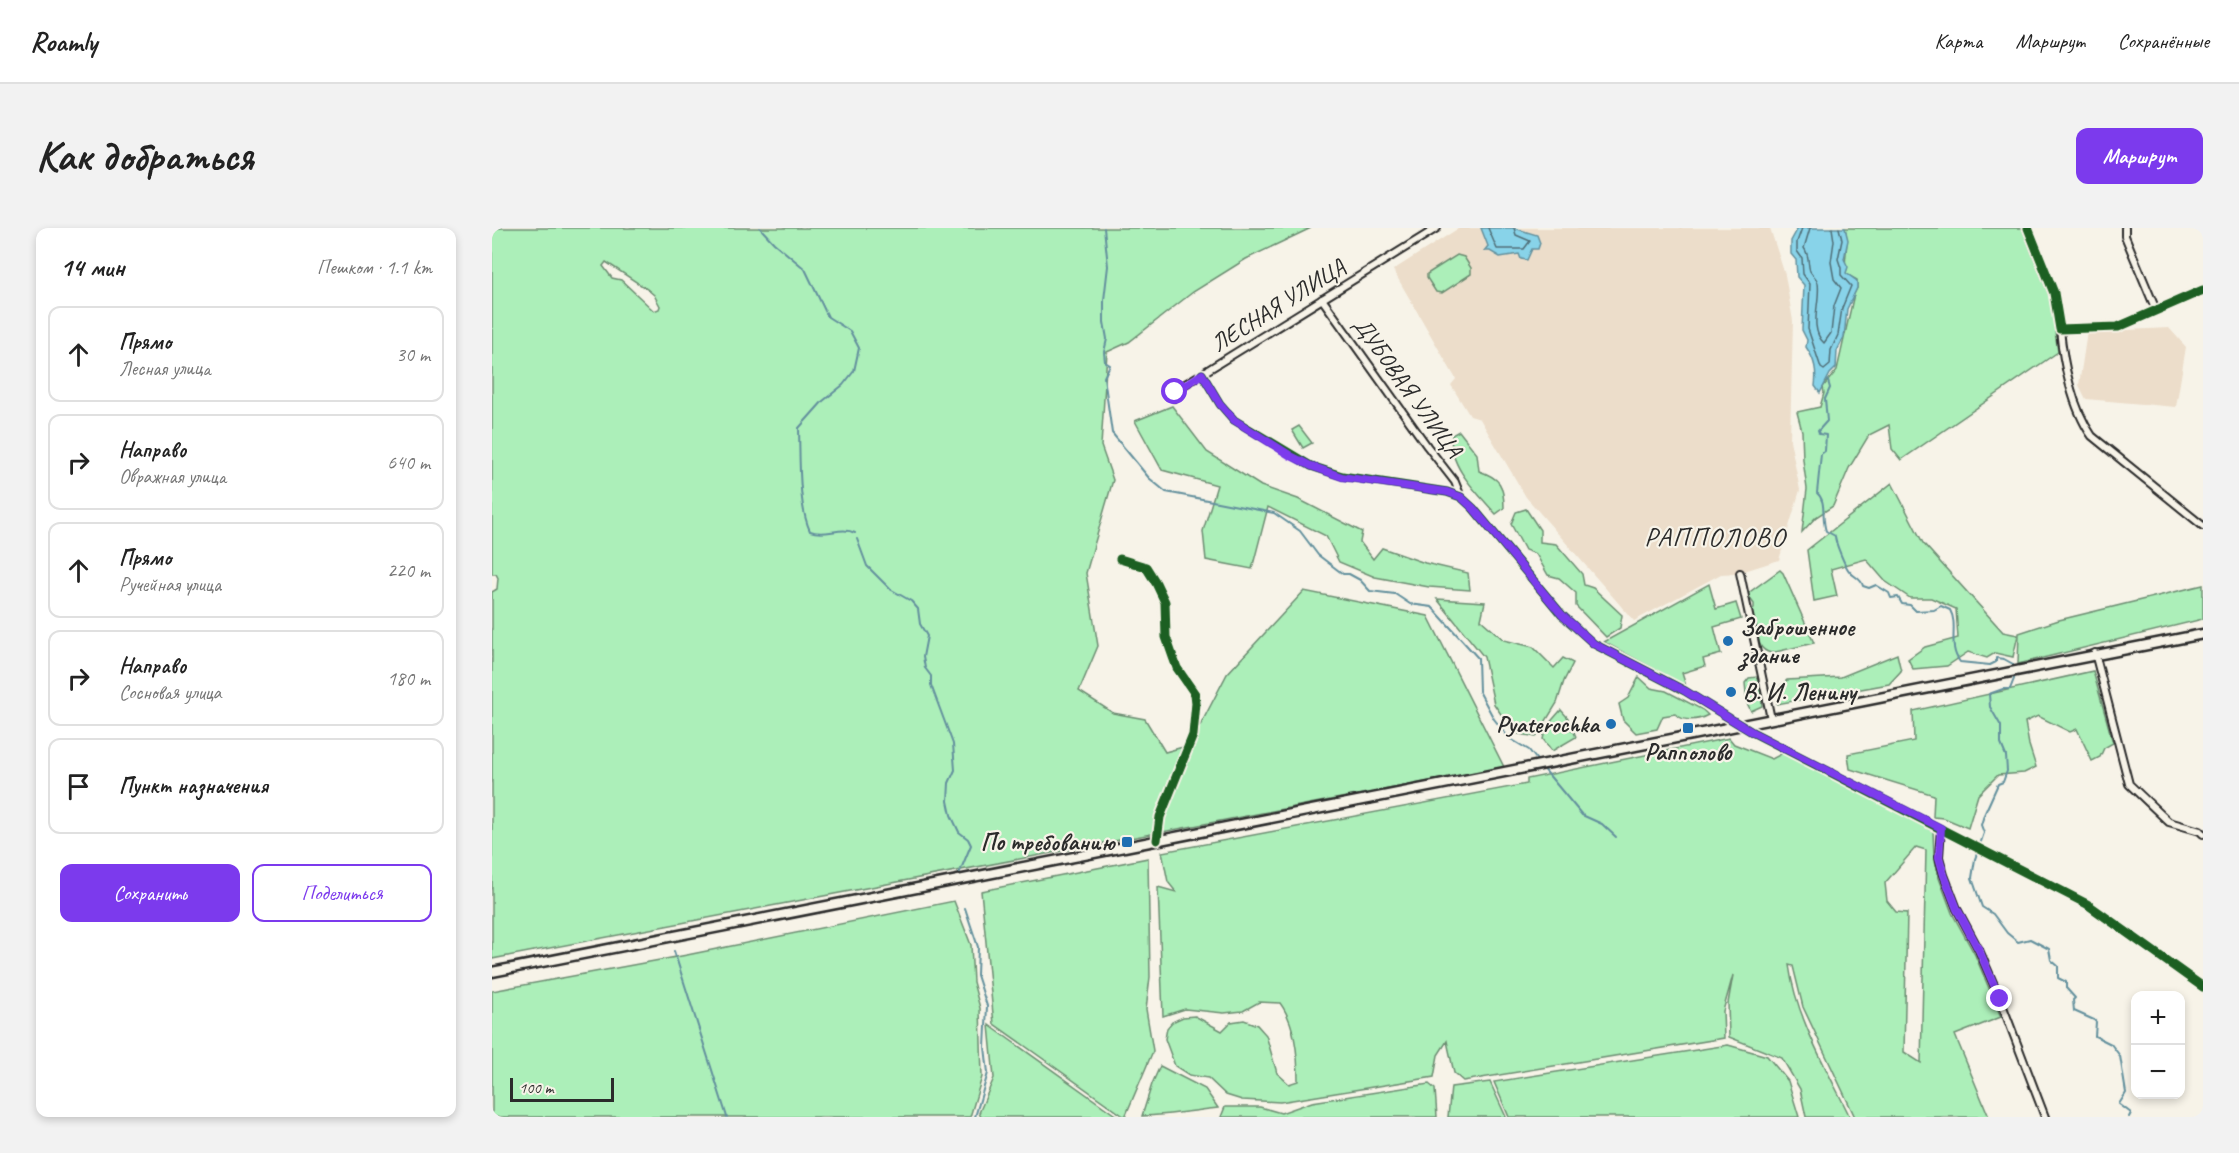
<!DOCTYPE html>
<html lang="ru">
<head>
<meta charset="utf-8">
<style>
	body { margin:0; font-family:Caveat,sans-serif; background:#f2f2f2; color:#222 }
	.controls { position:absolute; right:18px; bottom:18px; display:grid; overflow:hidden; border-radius:12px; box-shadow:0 3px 9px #0003 }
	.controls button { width:54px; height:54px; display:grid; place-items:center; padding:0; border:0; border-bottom:2px solid #e0e0e0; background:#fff; color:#222; font:30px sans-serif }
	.scale { position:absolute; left:18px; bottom:15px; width:104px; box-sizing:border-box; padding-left:6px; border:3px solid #2b2b2b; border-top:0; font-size:16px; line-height:21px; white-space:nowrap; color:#2b2b2b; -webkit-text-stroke:4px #f7f3e8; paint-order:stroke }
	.stop { position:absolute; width:18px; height:18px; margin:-14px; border:4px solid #7c3aed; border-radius:50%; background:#fff }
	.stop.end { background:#7c3aed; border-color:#fff; box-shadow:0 2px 6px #0008 }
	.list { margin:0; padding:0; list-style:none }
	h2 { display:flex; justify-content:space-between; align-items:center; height:78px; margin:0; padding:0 24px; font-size:26px }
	h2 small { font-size:20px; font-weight:400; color:#767676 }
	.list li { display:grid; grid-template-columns:39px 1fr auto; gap:18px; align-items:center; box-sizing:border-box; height:96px; margin:0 12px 12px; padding:0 12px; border:2px solid #e0e0e0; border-radius:12px }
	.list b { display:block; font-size:22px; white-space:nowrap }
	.list p { margin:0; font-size:20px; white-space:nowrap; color:#767676 }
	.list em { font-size:20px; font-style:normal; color:#767676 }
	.actions { display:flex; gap:12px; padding:18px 24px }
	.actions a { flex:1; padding:14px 0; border:2px solid #7c3aed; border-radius:12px; text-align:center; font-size:21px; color:#7c3aed }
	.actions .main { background:#7c3aed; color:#fff }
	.icon { flex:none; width:33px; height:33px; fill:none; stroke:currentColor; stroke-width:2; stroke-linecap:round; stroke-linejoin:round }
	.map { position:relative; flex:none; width:1711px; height:889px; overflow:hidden; border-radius:12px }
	header { display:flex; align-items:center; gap:36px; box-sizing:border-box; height:84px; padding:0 30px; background:#fff; border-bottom:2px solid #e0e0e0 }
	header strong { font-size:28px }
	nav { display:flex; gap:33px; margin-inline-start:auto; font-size:21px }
	.intro { display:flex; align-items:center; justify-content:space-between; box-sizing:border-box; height:144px; padding:0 36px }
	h1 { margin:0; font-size:42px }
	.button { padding:15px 27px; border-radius:12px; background:#7c3aed; color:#fff; font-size:21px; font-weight:700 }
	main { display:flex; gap:36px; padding:0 36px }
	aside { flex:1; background:#fff; border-radius:12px; box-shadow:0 3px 9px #0003 }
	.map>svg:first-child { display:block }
	.built { fill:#ecddca }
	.green { fill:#acefb9; stroke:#6c8d72; stroke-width:1.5; fill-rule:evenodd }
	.water { fill:#88d3e9; stroke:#63909d; stroke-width:1.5 }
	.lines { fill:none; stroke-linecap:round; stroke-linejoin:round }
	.shore { stroke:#506e77; stroke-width:1.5 }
	.stream { stroke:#63909d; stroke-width:2 }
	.minor-casing { stroke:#2b2b2b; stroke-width:10 }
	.secondary-casing { stroke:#2b2b2b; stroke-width:13 }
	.minor { stroke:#f7f3e8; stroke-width:6 }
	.secondary { stroke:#f7f3e8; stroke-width:8 }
	.cycleway-casing { stroke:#f7f3e8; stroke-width:13 }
	.cycleway { stroke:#1b5e20; stroke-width:9 }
	.route { stroke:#7c3aed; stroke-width:8 }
	.poi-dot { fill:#1f6fb2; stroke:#f7f3e8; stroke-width:2 }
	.labels { text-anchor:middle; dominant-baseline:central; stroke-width:4.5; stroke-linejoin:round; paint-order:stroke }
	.street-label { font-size:24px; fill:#2b2b2b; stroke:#f7f3e8 }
	.poi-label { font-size:24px; font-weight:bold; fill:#2b2b2b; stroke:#f7f3e8; text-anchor:start }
	.quarter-label { font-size:27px; letter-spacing:1.5px; fill:#2b2b2b; stroke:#f7f3e8 }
</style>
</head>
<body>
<header>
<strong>Roamly</strong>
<nav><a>Карта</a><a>Маршрут</a><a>Сохранённые</a></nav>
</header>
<div class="intro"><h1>Как добраться</h1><a class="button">Маршрут</a></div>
<main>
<aside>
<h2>14 мин<small>Пешком · 1.1 km</small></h2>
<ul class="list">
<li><svg class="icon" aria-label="ahead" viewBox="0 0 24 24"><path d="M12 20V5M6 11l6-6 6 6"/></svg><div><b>Прямо</b><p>Лесная улица</p></div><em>30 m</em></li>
<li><svg class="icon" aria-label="right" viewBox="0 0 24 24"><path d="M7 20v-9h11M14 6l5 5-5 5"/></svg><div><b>Направо</b><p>Овражная улица</p></div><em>640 m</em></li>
<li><svg class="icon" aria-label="ahead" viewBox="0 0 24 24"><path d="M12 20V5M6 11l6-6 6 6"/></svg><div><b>Прямо</b><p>Ручейная улица</p></div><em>220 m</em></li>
<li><svg class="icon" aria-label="right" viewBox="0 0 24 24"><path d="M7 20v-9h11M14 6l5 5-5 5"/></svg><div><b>Направо</b><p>Сосновая улица</p></div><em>180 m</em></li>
<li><svg class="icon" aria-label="arrive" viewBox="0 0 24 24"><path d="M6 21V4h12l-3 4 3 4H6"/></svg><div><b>Пункт назначения</b></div></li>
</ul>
<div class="actions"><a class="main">Сохранить</a><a>Поделиться</a></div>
</aside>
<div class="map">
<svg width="1711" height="889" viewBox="0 0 1711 889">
	<rect width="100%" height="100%" fill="#f7f3e8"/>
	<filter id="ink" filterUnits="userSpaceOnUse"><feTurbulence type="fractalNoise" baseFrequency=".0167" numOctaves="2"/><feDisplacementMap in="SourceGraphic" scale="12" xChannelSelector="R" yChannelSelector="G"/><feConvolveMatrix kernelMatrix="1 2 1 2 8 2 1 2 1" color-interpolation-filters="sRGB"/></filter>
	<g filter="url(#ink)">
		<g class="built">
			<polygon points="967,0 1278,0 1293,47 1301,93 1298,212 1308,262 1287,332 1246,345 1229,346 1142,393 1034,269 988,191 978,188 959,157 964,151 901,42"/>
			<polygon points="1677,100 1694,119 1684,179 1594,171 1587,157 1595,104"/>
		</g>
		<g class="green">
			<path d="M0,0H819L754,31L701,64L637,114L615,124L609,218L621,252L594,345L606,418L587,463L621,485L653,491L673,524L698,517L735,446L812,363L936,388L1012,539L0,731V364L5,361L6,350L4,346H0ZM114,34L155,61L162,67L168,78L167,81L162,83L129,52L120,50L111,38Z"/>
			<path d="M1353,0H1530L1558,70L1566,124L1409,232L1400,221L1397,197L1377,207L1357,240L1341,278L1324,289L1310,304L1315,261L1311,232L1310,203L1305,184L1328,179L1332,165L1331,159L1345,142L1362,66L1365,60V52L1354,46C1351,29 1358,16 1353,0Z"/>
			<polygon points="965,27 972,29 979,40 979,46 950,65 944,64 935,50 935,46"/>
			<polygon points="680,178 715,224 769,258 806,271 870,304 868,314 881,331 890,320 933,335 976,345 978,362 937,359 883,349 847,334 834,308 776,279 760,341 714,332 711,303 725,257 670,242 643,193"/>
			<polygon points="807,198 820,215 811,220 800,202"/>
			<path d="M967,203L985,226L987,243C1008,250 1012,257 1012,280L1004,286C985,265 955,237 960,207Z"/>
			<polygon points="1400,255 1431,315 1511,404 1526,407 1521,429 1503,425 1495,430 1476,424 1455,438 1421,441 1416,431 1433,419 1466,410 1464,381 1439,370 1418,370 1393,353 1374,331 1339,341 1345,368 1322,373 1315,322"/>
			<polygon points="1034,281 1048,302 1048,314 1064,316 1090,346 1092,357 1101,360 1130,387 1128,400 1114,409 1084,378 1084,365 1067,350 1056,347 1044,326 1033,322 1019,296 1024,284"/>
			<path d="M1288,342L1291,345L1322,415L1279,425C1261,420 1269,404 1262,391C1261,388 1259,385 1258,382L1262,381V376L1255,366Z"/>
			<polygon points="1217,356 1224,381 1244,375 1249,391 1222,399 1229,426 1211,431 1213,438 1190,445 1194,458 1112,414"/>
			<polygon points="1711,357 1711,391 1526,436 1527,405 1567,392"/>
			<polygon points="945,371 993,374 989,392 1012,412 1041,419 1062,440 1071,430 1081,435 1072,453 1065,475 1044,509 1022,505 1002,476 992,429"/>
			<polygon points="1405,426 1409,443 1397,456 1285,476 1283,463 1295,452 1349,449"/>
			<polygon points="1601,443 1621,515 1612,520 1608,529 1600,533 1585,501 1578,504 1546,488 1533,494 1537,517 1544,539 1532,545 1506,547 1486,567 1476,600 1452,590 1441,589 1442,567 1358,541 1356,526 1422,513 1421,483"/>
			<path d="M1147,449L1159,460L1174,463L1211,482L1216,487C1205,493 1192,494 1183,486L1171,488L1165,501L1144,505L1131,492L1127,476L1136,470Z"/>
			<polygon points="1265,449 1269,465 1270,478 1259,483 1255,475 1253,455 1257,450"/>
			<polygon points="1069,482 1076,490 1076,499 1082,504 1084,509 1060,523 1051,511 1054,499"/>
			<path d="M1237,510L1242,516L1280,531L1291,525L1441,603L1442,629L1447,650L1460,685L1483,727L1509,789L1463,807L1497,889H1363L1311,779L1301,738L1297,737C1304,790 1335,841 1358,889H1314L1308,861L1290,830L1237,809L1236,775L1241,747L1231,783L1232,810L971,853L962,845L955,813L946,827L942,849L788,874L750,872L734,867L716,850L697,847L683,838L673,811L675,800L680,794L691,789L703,788L730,803L739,794L752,792L765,797L774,807L785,845L797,856L806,853C806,827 803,795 788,775L767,774L751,783L732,785L693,781L671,788L666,659L684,664L676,654L670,624L1035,556V551ZM1424,619L1434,622L1429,835L1412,824L1415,685L1404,684L1395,673L1393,655Z"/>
			<polygon points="656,630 658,749 654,781 661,823 633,889 502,796 489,663"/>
			<polygon points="462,673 479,717 481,754 488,780 490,849 478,889 0,889 0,763 195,727"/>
			<polygon points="497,797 626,889 489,889 487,885 502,850"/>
			<polygon points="1236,817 1275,828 1296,853 1307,889 1017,889 1002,854"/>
			<path d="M668,838L713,861L726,880C700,883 676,887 650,888L660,856Z"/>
			<polygon points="998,854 1014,889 956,889 959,859"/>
			<polygon points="937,856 943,861 945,889 729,889 733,879 768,879 789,885 820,874"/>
		</g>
		<g class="water">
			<polygon points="989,0 1022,0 1045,7 1048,15 1046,21 1040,21 1035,32 1029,31 1027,26 1008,29 998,23 992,23 996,18"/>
			<path d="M1303,0H1353L1356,12L1352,31L1356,39L1354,45L1365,53V60L1355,81L1352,109L1345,123L1344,140L1338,146L1328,165L1323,158C1325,143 1323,132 1314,119L1315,112L1310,102L1312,57L1305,49L1304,32L1299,26V13L1305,2Z"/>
		</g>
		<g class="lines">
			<g class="shore">
				<polyline points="996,0 1005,21 1032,21 1038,13 1024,7 1022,0"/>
				<polyline points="1310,0 1305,14 1305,23 1310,30 1311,46 1318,56 1316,101 1329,140 1332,142 1338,137 1339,122 1346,107 1350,80 1359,58 1349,47 1349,40 1346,31 1350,12 1347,0"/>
				<path d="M1318,0L1312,20C1318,28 1315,34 1318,43C1320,47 1325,50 1326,55C1329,74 1316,100 1332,115L1339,105L1342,78L1349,60L1342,51L1339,34L1342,13L1340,0"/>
			</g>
			<g class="stream">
				<path d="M268,0L282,15L313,41L336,89L358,103L367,120L362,143L351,157L331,173L307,200C308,229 306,277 318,303C333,309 349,298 363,305"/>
				<polyline points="612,0 616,38 612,72 612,94 615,111 612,124 613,134 618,137 612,149 620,205 657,250 674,264 782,285 808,303 826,327 851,346 857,346 868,352 878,363 903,366 918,376 940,379 986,430 987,463 1002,491 1017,510 1037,522 1048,536"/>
				<path d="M1336,153L1338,160L1333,171L1335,193L1326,203L1327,206L1334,207L1333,223L1329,226L1325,265C1335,273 1329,289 1334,303L1343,308C1343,314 1353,339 1358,344C1363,350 1369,350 1371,358L1377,360L1384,357L1397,365L1399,370L1406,369L1410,376L1418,377L1424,383L1442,382L1449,378L1458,382C1467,398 1455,417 1468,434L1498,437L1504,434V430L1512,431L1521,436L1522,451L1518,461H1511L1497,466L1498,479L1509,498V516L1514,528L1515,543L1511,554L1506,556L1492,587L1489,597L1492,605L1483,631L1480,650L1490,679L1501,686L1515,705L1526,714L1538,711L1557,721L1559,732L1566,738V750L1574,754V760L1583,770L1581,772L1582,783L1602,792L1604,794L1603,808L1619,816L1628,828L1634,865L1627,876L1639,885L1637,889"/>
				<polyline points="365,311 375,338 398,361 419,373 426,381 428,396 435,408 431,429 433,440 439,448 439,457 461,516 463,542 457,555 456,573 459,587 467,604 476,611 479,617 467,646"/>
				<polyline points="1051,540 1090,587 1110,596 1124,609"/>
				<polyline points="473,680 486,719 485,747 495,778 493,819 496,845 483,889"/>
				<polyline points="182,723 235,889"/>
			</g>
			<defs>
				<g id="minor">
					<polyline points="1536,0 1562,65 1568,101 1626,99 1711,62"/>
					<polyline points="1633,0 1633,8 1664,82"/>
					<polyline points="830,71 935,218 963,254 969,269"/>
					<path d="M1568,101C1571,134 1580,180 1600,208L1711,298"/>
					<polyline points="710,146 728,176 742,192 819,238 850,248 955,264 969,269 981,280 1070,387 1102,416 1193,463 1260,504 1595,676 1711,759"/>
					<polyline points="682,170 683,164 690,158 945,0"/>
					<polyline points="628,331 654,339 664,355 673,374 674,409 681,429 685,440 703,466 704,475 701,507 668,589 665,612"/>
					<polyline points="1248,345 1279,491"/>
					<polyline points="1603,425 1637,556 1677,594 1708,603 1711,606"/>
					<polyline points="1449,600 1447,629 1452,647 1465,681 1487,722 1508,771 1553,889"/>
				</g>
				<polyline id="secondary" points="0,744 1711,406"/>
			</defs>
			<use href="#minor" class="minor-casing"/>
			<use href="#secondary" class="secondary-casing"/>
			<use href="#minor" class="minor"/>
			<use href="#secondary" class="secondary"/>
			<defs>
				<g id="cycleway">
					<polyline points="1536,0 1562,65 1568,101 1626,99 1711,62"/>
					<polyline points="710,146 728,176 742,192 819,238 850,248 955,264 969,269 981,280 1070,387 1102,416 1193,463 1260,504 1595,676 1711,759"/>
					<polyline points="628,331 654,339 664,355 673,374 674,409 681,429 685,440 703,466 704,475 701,507 668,589 665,612"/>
				</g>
			</defs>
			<use href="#cycleway" class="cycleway-casing"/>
			<use href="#cycleway" class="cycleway"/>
		</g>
	</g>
	<g class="lines" filter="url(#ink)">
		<polyline class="route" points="683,164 710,146 728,176 742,192 799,228 819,238 850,249 955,264 969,269 981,280 1070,387 1102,416 1193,463 1260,504 1449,600 1447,629 1452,647 1465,681 1487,722 1508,771"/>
	</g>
	<g class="poi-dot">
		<circle cx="1236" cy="413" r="6"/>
		<circle cx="1239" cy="464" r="6"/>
		<circle cx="1119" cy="496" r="6"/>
		<rect x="1190" y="494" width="12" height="12" rx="3"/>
		<rect x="629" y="608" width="12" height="12" rx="3"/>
	</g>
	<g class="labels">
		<g class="street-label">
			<text transform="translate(786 77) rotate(-32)">ЛЕСНАЯ УЛИЦА</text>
			<text transform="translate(916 159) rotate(54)">ДУБОВАЯ УЛИЦА</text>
		</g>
		<g class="poi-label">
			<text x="1248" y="399">Заброшенное<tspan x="1248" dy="28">здание</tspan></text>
			<text x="1251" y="464">В. И. Ленину</text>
			<text x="1107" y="496" text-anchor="end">Pyaterochka</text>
			<text x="1196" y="524" text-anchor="middle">Рапполово</text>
			<text x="623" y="614" text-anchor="end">По требованию</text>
		</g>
		<g class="quarter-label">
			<text x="1223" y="309">РАППОЛОВО</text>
		</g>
	</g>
</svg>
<div class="controls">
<button>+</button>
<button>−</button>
</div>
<div class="scale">100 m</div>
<div class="stop" style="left:683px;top:164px"></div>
<div class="stop end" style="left:1508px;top:771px"></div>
</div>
</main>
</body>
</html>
